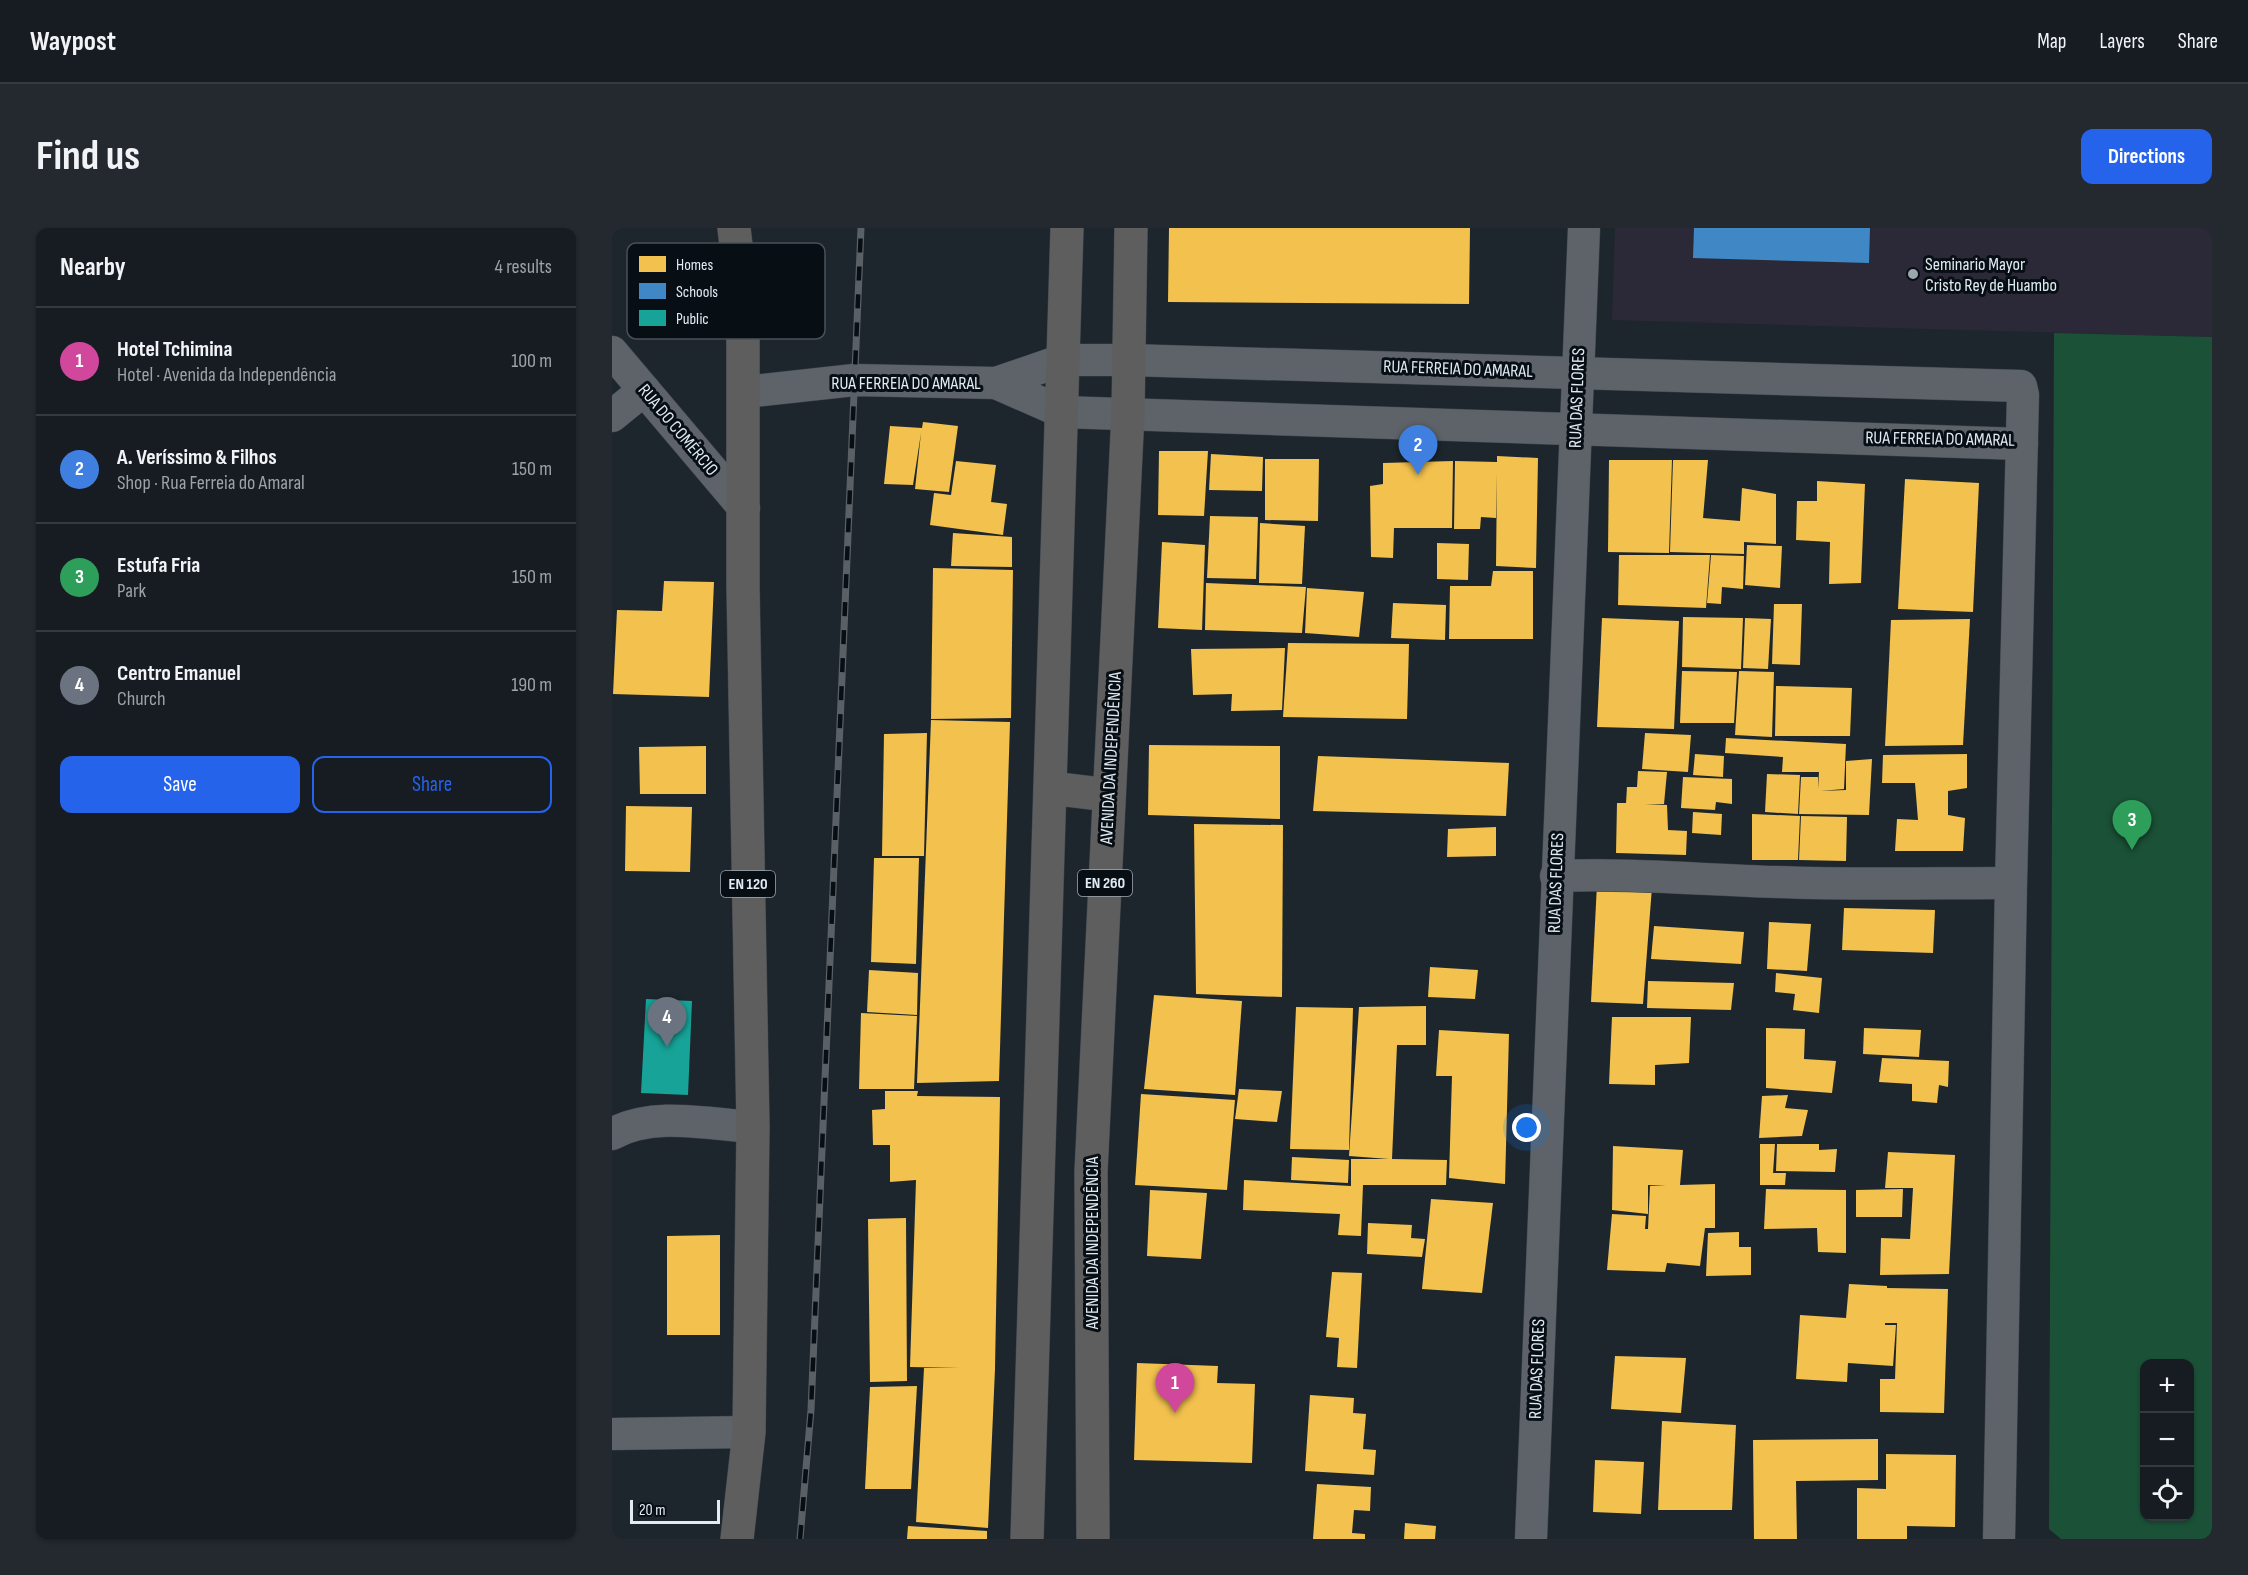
<!DOCTYPE html>
<html lang="en">
<head>
<meta charset="utf-8">
<style>
	body { margin:0; font-family:"Sofia Sans Condensed",sans-serif; background:#23292f; color:#f1f3f6 }
	.controls { position:absolute; right:18px; bottom:18px; display:grid; overflow:hidden; border-radius:12px; box-shadow:0 2px 4px #0004 }
	.controls button { width:54px; height:54px; display:grid; place-items:center; padding:0; border:0; border-bottom:2px solid #353a40; background:#161c22; color:#f1f3f6; font:30px sans-serif }
	.scale { position:absolute; left:18px; bottom:15px; width:90px; box-sizing:border-box; padding-left:6px; border:3px solid #e1ebf4; border-top:0; font-size:16px; line-height:21px; white-space:nowrap; color:#e1ebf4; -webkit-text-stroke:4px #080f14; paint-order:stroke }
	.you { position:absolute; left:915px; top:900px; width:21px; height:21px; margin:-15px; border:4px solid #fff; border-radius:50%; background:#1a73e8; box-shadow:0 0 0 9px #1a73e833 }
	.badge { display:grid; place-items:center; width:39px; height:39px; border-radius:50%; background:#2563eb; color:#fff; font-size:20px; font-weight:700 }
	.pin { position:absolute; translate:-50% -50px; filter:drop-shadow(0 2px 3px #0008) }
	.pin::after { content:''; position:absolute; top:32px; width:21px; height:18px; background:inherit; clip-path:polygon(0 0,100% 0,50% 100%) }
	.list { margin:0; padding:0; list-style:none }
	h2 { display:flex; justify-content:space-between; align-items:center; height:78px; margin:0; padding:0 24px; font-size:26px }
	h2 small { font-size:20px; font-weight:400; color:#9ea1a5 }
	.list li { display:grid; grid-template-columns:39px 1fr auto; gap:18px; align-items:center; box-sizing:border-box; height:108px; padding:0 24px; border-top:2px solid #353a40 }
	.list b { display:block; font-size:22px; white-space:nowrap }
	.list p { margin:0; font-size:20px; white-space:nowrap; color:#9ea1a5 }
	.list em { font-size:20px; font-style:normal; color:#9ea1a5 }
	.actions { display:flex; gap:12px; padding:18px 24px }
	.actions a { flex:1; padding:14px 0; border:2px solid #2563eb; border-radius:12px; text-align:center; font-size:21px; color:#2563eb }
	.actions .main { background:#2563eb; color:#fff }
	.icon { flex:none; width:33px; height:33px; fill:none; stroke:currentColor; stroke-width:2; stroke-linecap:round; stroke-linejoin:round }
	.map { position:relative; flex:none; width:1600px; height:1311px; overflow:hidden; border-radius:12px }
	header { display:flex; align-items:center; gap:36px; box-sizing:border-box; height:84px; padding:0 30px; background:#161c22; border-bottom:2px solid #353a40 }
	header strong { font-size:28px }
	nav { display:flex; gap:33px; margin-inline-start:auto; font-size:21px }
	.intro { display:flex; align-items:center; justify-content:space-between; box-sizing:border-box; height:144px; padding:0 36px }
	h1 { margin:0; font-size:42px }
	.button { padding:15px 27px; border-radius:12px; background:#2563eb; color:#fff; font-size:21px; font-weight:700 }
	main { display:flex; gap:36px; padding:0 36px }
	aside { flex:1; background:#161c22; border-radius:12px; box-shadow:0 2px 4px #0004 }
	.map>svg:first-child { display:block }
	.education { fill:#2b2938 }
	.green { fill:#1b5137; fill-rule:evenodd }
	.homes { fill:#f2c14e }
	.schools { fill:#3f88c5 }
	.public { fill:#17a398 }
	.lines { fill:none; stroke-linecap:round; stroke-linejoin:round }
	.minor-casing { stroke:#3c434a; stroke-width:33 }
	.major-casing { stroke:#3c434a; stroke-width:34 }
	.minor { stroke:#5d6368; stroke-width:32 }
	.major { stroke:#5e5e5f; stroke-width:33 }
	.rail-casing { stroke:#596166; stroke-width:7 }
	.rail { stroke:#080f14; stroke-width:4.5; stroke-dasharray:14; stroke-linecap:butt }
	.poi-dot { fill:#9ca6ae; stroke:#080f14; stroke-width:2 }
	.labels { text-anchor:middle; dominant-baseline:central; stroke-width:6; stroke-linejoin:round; paint-order:stroke }
	.shield { fill:#080f14; stroke:#a0a9b1; stroke-width:1.5 }
	.shield-label { font-size:16px; font-weight:bold; fill:#e1ebf4 }
	.poi-label { font-size:18px; fill:#e1ebf4; stroke:#080f14; text-anchor:start }
	.street-label { font-size:18px; fill:#e1ebf4; stroke:#080f14 }
	.key { fill:#080f14; stroke:#495157; stroke-width:1.5 }
	.key-label { font-size:16px; fill:#e1ebf4 }
</style>
</head>
<body>
<header>
<strong>Waypost</strong>
<nav><a>Map</a><a>Layers</a><a>Share</a></nav>
</header>
<div class="intro"><h1>Find us</h1><a class="button">Directions</a></div>
<main>
<aside>
<h2>Nearby<small>4 results</small></h2>
<ul class="list">
<li><span class="badge" style="background:#d1479c">1</span><div><b>Hotel Tchimina</b><p>Hotel · Avenida da Independência</p></div><em>100 m</em></li>
<li><span class="badge" style="background:#3f7fe0">2</span><div><b>A. Veríssimo &amp; Filhos</b><p>Shop · Rua Ferreia do Amaral</p></div><em>150 m</em></li>
<li><span class="badge" style="background:#2e9e5b">3</span><div><b>Estufa Fria</b><p>Park</p></div><em>150 m</em></li>
<li><span class="badge" style="background:#6b7280">4</span><div><b>Centro Emanuel</b><p>Church</p></div><em>190 m</em></li>
</ul>
<div class="actions"><a class="main">Save</a><a>Share</a></div>
</aside>
<div class="map">
<svg width="1600" height="1311" viewBox="0 0 1600 1311">
	<rect width="100%" height="100%" fill="#1d262d"/>
	<polygon class="education" points="1003,0 1600,0 1600,109 1000,92"/>
	<path class="green" d="M1442,105L1600,109V1311H1449L1437,1301ZM1532,1136H1578V1288H1532Z"/>
	<g class="homes">
		<polygon points="557,0 858,0 857,76 556,74"/>
		<polygon points="311,194 346,198 337,264 303,261 309,205 301,257 272,256 278,198 310,200"/>
		<polygon points="547,223 596,223 592,288 546,287"/>
		<polygon points="599,226 651,229 650,263 597,262"/>
		<polygon points="885,228 926,230 924,340 884,338 885,245 884,290 869,289 868,301 842,301 843,233 885,234"/>
		<polygon points="653,231 707,231 706,293 653,292"/>
		<polygon points="997,232 1060,232 1057,325 996,324"/>
		<polygon points="1061,232 1096,232 1091,290 1128,293 1130,260 1164,266 1164,316 1132,314 1132,326 1058,324"/>
		<polygon points="344,233 384,237 379,274 395,276 391,307 318,297 322,265 339,267"/>
		<polygon points="841,233 840,300 782,300 781,330 759,329 758,258 771,256 771,235"/>
		<polygon points="1293,251 1367,255 1361,384 1286,381"/>
		<polygon points="1205,253 1253,256 1249,355 1217,356 1218,314 1184,312 1185,273 1205,273"/>
		<polygon points="598,288 646,289 644,351 595,350"/>
		<polygon points="648,295 693,298 690,356 647,355"/>
		<polygon points="341,305 400,309 400,339 339,338"/>
		<polygon points="550,314 593,317 590,402 546,400"/>
		<polygon points="825,315 857,316 856,352 825,351"/>
		<polygon points="1135,317 1170,318 1168,360 1133,357"/>
		<polygon points="1007,327 1098,327 1094,380 1006,377"/>
		<polygon points="1099,327 1132,328 1131,361 1110,359 1109,376 1095,375"/>
		<polygon points="321,340 401,342 399,490 319,491"/>
		<polygon points="881,343 921,343 921,411 837,411 838,358 879,358"/>
		<polygon points="52,353 102,354 97,469 1,466 5,382 50,383"/>
		<polygon points="594,355 694,359 690,405 593,402"/>
		<polygon points="695,360 752,364 747,409 693,405"/>
		<polygon points="781,375 834,377 833,412 779,410"/>
		<polygon points="1162,376 1190,376 1188,437 1160,436"/>
		<polygon points="1071,389 1131,390 1129,441 1070,439"/>
		<polygon points="990,390 1067,393 1062,501 985,499"/>
		<polygon points="1133,390 1159,391 1156,441 1131,440"/>
		<polygon points="1358,391 1351,517 1273,518 1279,392"/>
		<polygon points="676,415 797,416 795,491 671,489"/>
		<polygon points="673,420 670,482 619,483 620,466 581,467 579,421"/>
		<polygon points="1070,443 1125,444 1122,495 1068,495"/>
		<polygon points="1127,443 1162,444 1160,509 1123,507"/>
		<polygon points="1164,458 1240,460 1238,508 1163,508"/>
		<polygon points="319,492 398,494 387,853 305,855"/>
		<polygon points="315,505 312,628 270,628 272,506"/>
		<polygon points="1033,505 1079,507 1076,544 1030,541"/>
		<polygon points="1114,510 1234,516 1232,561 1208,563 1234,562 1234,533 1260,531 1257,587 1187,586 1189,549 1206,549 1206,561 1207,544 1170,544 1171,529 1113,525"/>
		<polygon points="537,517 668,518 668,591 536,587"/>
		<polygon points="94,518 94,566 28,566 27,519"/>
		<polygon points="1083,526 1112,528 1111,549 1081,547"/>
		<polygon points="1355,526 1355,560 1336,563 1336,587 1353,590 1351,623 1283,623 1285,591 1306,592 1303,555 1270,555 1271,527"/>
		<polygon points="706,528 897,535 894,588 701,583"/>
		<polygon points="1026,543 1055,544 1052,576 1033,576 1055,577 1056,602 1075,603 1074,627 1004,625 1005,575 1014,575 1015,559 1025,559"/>
		<polygon points="1155,546 1188,547 1186,586 1153,584"/>
		<polygon points="1071,549 1120,551 1120,576 1104,574 1103,582 1069,580"/>
		<polygon points="14,578 80,579 78,644 13,643"/>
		<polygon points="1081,584 1110,586 1109,607 1080,605"/>
		<polygon points="1140,586 1188,588 1186,632 1140,632"/>
		<polygon points="1189,588 1235,589 1234,633 1187,632"/>
		<polygon points="582,596 671,597 670,769 584,766"/>
		<polygon points="884,599 884,628 835,629 836,601"/>
		<polygon points="262,630 307,630 304,736 259,734"/>
		<polygon points="985,656 1040,659 1031,776 979,774"/>
		<polygon points="1232,680 1323,682 1321,725 1230,722"/>
		<polygon points="1157,694 1199,696 1195,743 1155,741"/>
		<polygon points="1042,698 1132,704 1129,736 1039,731"/>
		<polygon points="818,739 866,742 863,771 816,769"/>
		<polygon points="257,742 306,745 305,787 255,784"/>
		<polygon points="1164,745 1210,750 1207,785 1181,782 1183,766 1163,764"/>
		<polygon points="1036,753 1122,755 1119,782 1035,780"/>
		<polygon points="542,767 630,773 623,867 532,861"/>
		<polygon points="814,778 814,817 785,817 780,931 835,932 834,957 751,957 749,1008 726,1007 728,986 631,982 632,952 739,958 739,931 777,931 737,928 747,779"/>
		<polygon points="684,779 741,780 737,922 678,921"/>
		<polygon points="249,785 305,788 302,861 247,861"/>
		<polygon points="1000,789 1079,789 1077,835 1043,837 1043,857 997,856"/>
		<polygon points="1154,800 1193,801 1192,831 1224,833 1220,865 1154,860"/>
		<polygon points="1252,800 1309,802 1307,829 1251,826"/>
		<polygon points="827,802 897,806 893,956 837,950 840,848 824,848"/>
		<polygon points="1270,830 1337,833 1336,859 1327,857 1325,875 1300,873 1300,856 1267,854"/>
		<polygon points="627,861 670,863 665,894 623,891"/>
		<polygon points="273,863 306,863 305,868 388,869 383,1141 376,1300 304,1294 312,1140 347,1140 298,1139 304,952 278,954 278,917 261,917 260,882 273,881"/>
		<polygon points="529,866 623,872 615,962 523,957"/>
		<polygon points="1176,867 1173,880 1196,882 1190,908 1147,910 1150,868"/>
		<polygon points="1148,916 1163,916 1161,945 1174,945 1173,957 1148,957"/>
		<polygon points="1165,916 1207,916 1207,922 1225,921 1223,944 1164,943"/>
		<polygon points="1001,918 1071,922 1068,957 1103,956 1103,1000 1093,1000 1088,1038 1055,1035 1053,1044 995,1042 1000,986 1034,988 1033,1001 1036,1001 1038,958 1054,958 1036,957 1036,986 1000,982"/>
		<polygon points="1276,924 1343,927 1337,1046 1268,1047 1269,1010 1298,1011 1301,960 1273,960"/>
		<polygon points="680,929 737,932 736,955 679,952"/>
		<polygon points="1154,961 1234,962 1234,1025 1206,1024 1205,1000 1152,1001"/>
		<polygon points="1291,961 1290,989 1244,989 1244,962"/>
		<polygon points="538,962 595,965 589,1031 535,1028"/>
		<polygon points="819,971 881,975 870,1065 810,1061"/>
		<polygon points="294,990 295,1153 258,1154 256,991"/>
		<polygon points="756,995 800,997 799,1010 813,1011 810,1029 755,1026"/>
		<polygon points="1127,1004 1127,1019 1139,1019 1139,1047 1094,1048 1096,1005"/>
		<polygon points="108,1007 108,1107 55,1107 55,1008"/>
		<polygon points="720,1044 750,1045 745,1140 725,1139 727,1110 714,1109"/>
		<polygon points="1237,1056 1275,1058 1275,1060 1336,1061 1332,1185 1268,1184 1268,1151 1283,1151 1285,1095 1273,1095 1273,1097 1284,1097 1281,1138 1236,1135 1235,1154 1184,1151 1188,1087 1234,1090"/>
		<polygon points="1003,1128 1074,1130 1069,1185 999,1181"/>
		<polygon points="525,1135 606,1138 605,1155 643,1156 640,1235 522,1232"/>
		<polygon points="305,1158 299,1261 253,1261 258,1159"/>
		<polygon points="698,1167 742,1170 741,1185 754,1186 751,1221 764,1222 762,1247 693,1243"/>
		<polygon points="1050,1193 1124,1197 1120,1282 1046,1282"/>
		<polygon points="1266,1211 1266,1252 1184,1253 1185,1311 1142,1311 1141,1212"/>
		<polygon points="1274,1226 1344,1227 1343,1299 1295,1298 1295,1311 1245,1311 1245,1260 1274,1261"/>
		<polygon points="983,1232 1032,1234 1029,1286 981,1284"/>
		<polygon points="705,1256 759,1259 758,1283 742,1282 740,1305 753,1306 753,1311 701,1311"/>
		<polygon points="793,1295 824,1298 823,1311 792,1311"/>
		<polygon points="296,1298 375,1303 375,1311 295,1311"/>
	</g>
	<polygon class="schools" points="1082,0 1258,0 1257,35 1081,30"/>
	<polygon class="public" points="34,771 80,773 76,867 29,865"/>
	<g class="lines">
		<defs>
			<g id="minor">
				<polyline points="0,124 132,280"/>
				<polyline points="384,155 450,184 1410,216"/>
				<polyline points="132,164 242,152 384,155 451,132 517,132 1409,158 1411,167 1399,655 1387,1311"/>
				<polyline points="0,188 32,162"/>
				<path d="M944,648C1018,645 1091,652 1165,654C1242,657 1321,655 1399,655"/>
				<path d="M0,906C41,883 96,896 141,899"/>
				<polyline points="0,1206 137,1204"/>
				<polyline points="919,1311 972,0"/>
			</g>
			<g id="major">
				<polyline points="122,0 131,77 131,359 141,899 137,1204 125,1311"/>
				<polyline points="438,560 497,567"/>
				<polyline points="415,1311 455,0"/>
				<polyline points="481,1311 479,944 516,185 519,0"/>
			</g>
		</defs>
		<use href="#minor" class="minor-casing"/>
		<use href="#major" class="major-casing"/>
		<use href="#minor" class="minor"/>
		<use href="#major" class="major"/>
		<defs>
			<polyline id="rail" points="188,1311 199,1182 249,0"/>
		</defs>
		<use href="#rail" class="rail-casing"/>
		<use href="#rail" class="rail"/>
	</g>
	<circle class="poi-dot" cx="1301" cy="46" r="6"/>
	<g class="labels">
		<g class="shield">
			<rect x="466" y="642" width="54" height="26" rx="4.5"/>
			<rect x="109" y="643" width="54" height="26" rx="4.5"/>
		</g>
		<g class="shield-label">
			<text x="493" y="655">EN 260</text>
			<text x="136" y="656">EN 120</text>
		</g>
		<g class="poi-label">
			<text x="1313" y="36">Seminario Mayor<tspan x="1313" dy="21">Cristo Rey de Huambo</tspan></text>
		</g>
		<g class="street-label">
			<text transform="translate(846 141) rotate(2)">RUA FERREIA DO AMARAL</text>
			<text x="294" y="155">RUA FERREIA DO AMARAL</text>
			<text transform="translate(965 170) rotate(-88)">RUA DAS FLORES</text>
			<text transform="translate(66 202) rotate(50)">RUA DO COMÉRCIO</text>
			<text transform="translate(1328 211) rotate(1)">RUA FERREIA DO AMARAL</text>
			<text transform="translate(499 530) rotate(-87)">AVENIDA DA INDEPENDÊNCIA</text>
			<text transform="translate(944 655) rotate(-88)">RUA DAS FLORES</text>
			<text transform="translate(480 1015) rotate(-90)">AVENIDA DA INDEPENDÊNCIA</text>
			<text transform="translate(925 1141) rotate(-88)">RUA DAS FLORES</text>
		</g>
	</g>
	<rect x="15" y="15" width="198" height="96" rx="9" class="key"/>
	<rect x="27" y="28" width="27" height="16" fill="#f2c14e"/>
	<rect x="27" y="55" width="27" height="16" fill="#3f88c5"/>
	<rect x="27" y="82" width="27" height="16" fill="#17a398"/>
	<g class="key-label">
		<text x="64" y="42">Homes</text>
		<text x="64" y="69">Schools</text>
		<text x="64" y="96">Public</text>
	</g>
</svg>
<div class="controls">
<button>+</button>
<button>−</button>
<button><svg class="icon" aria-label="locate" viewBox="0 0 24 24"><circle cx="12" cy="12" r="6"/><path d="M12 2v4M12 18v4M2 12h4M18 12h4"/></svg></button>
</div>
<div class="scale">20 m</div>
<div class="you"></div>
<div class="pin badge" style="left:563px;top:1185px;background:#d1479c">1</div>
<div class="pin badge" style="left:806px;top:247px;background:#3f7fe0">2</div>
<div class="pin badge" style="left:1520px;top:622px;background:#2e9e5b">3</div>
<div class="pin badge" style="left:55px;top:819px;background:#6b7280">4</div>
</div>
</main>
</body>
</html>
